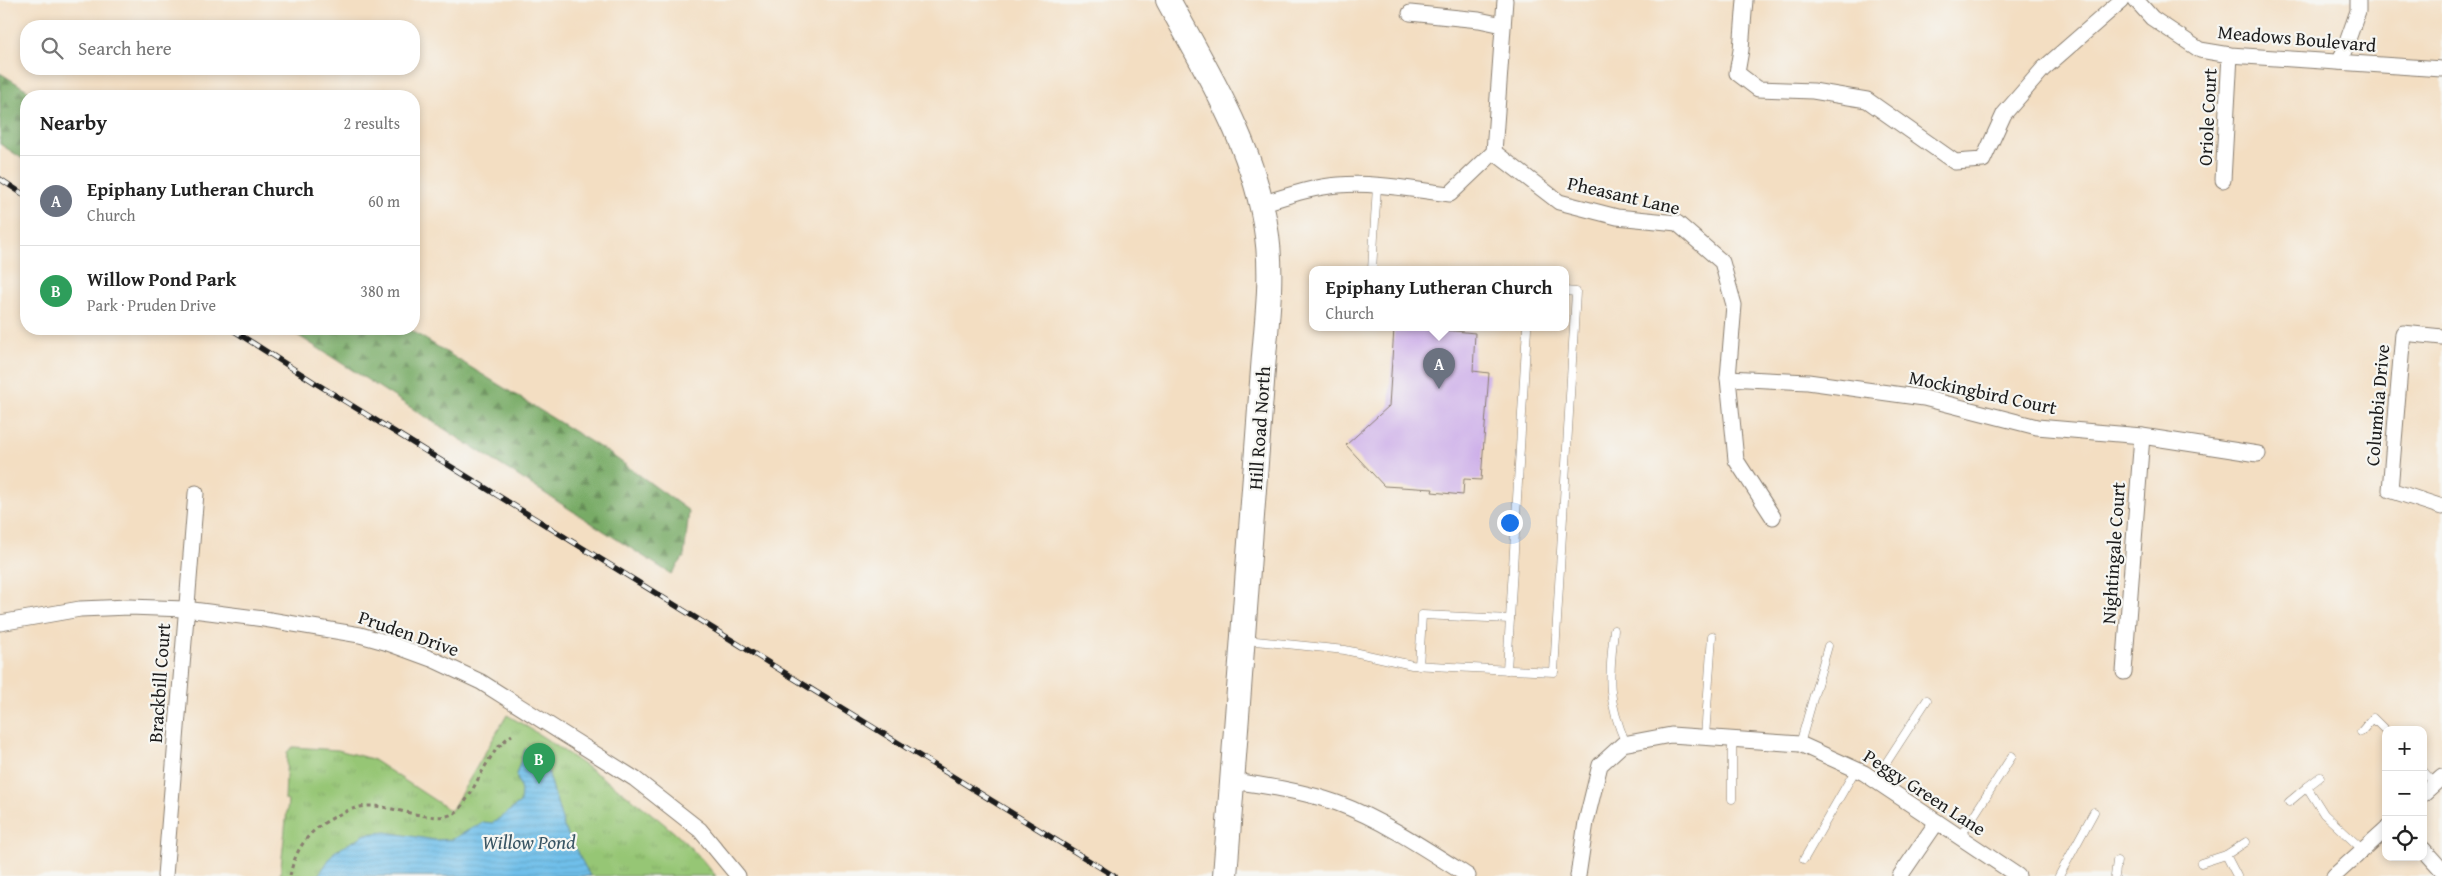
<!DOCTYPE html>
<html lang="en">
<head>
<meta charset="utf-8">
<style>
	body { margin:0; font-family:"Gentium Book Plus",serif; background:#f6f6f6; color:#222 }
	.controls { position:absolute; right:15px; bottom:15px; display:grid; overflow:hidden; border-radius:10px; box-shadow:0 2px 8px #0003 }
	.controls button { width:45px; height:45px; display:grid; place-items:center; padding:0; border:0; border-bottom:1px solid #e0e0e0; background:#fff; color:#222; font:25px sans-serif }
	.you { position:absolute; left:1509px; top:522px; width:18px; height:18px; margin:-12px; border:4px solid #fff; border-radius:50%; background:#1a73e8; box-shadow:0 0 0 8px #1a73e833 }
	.badge { display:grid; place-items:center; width:32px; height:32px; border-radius:50%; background:#b5179e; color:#fff; font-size:16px; font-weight:700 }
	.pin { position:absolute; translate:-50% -41px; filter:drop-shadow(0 1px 2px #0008) }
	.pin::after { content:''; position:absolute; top:26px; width:18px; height:15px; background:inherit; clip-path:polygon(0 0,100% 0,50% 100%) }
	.popup { position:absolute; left:1309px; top:266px; width:260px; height:65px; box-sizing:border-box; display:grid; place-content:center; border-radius:10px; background:#fff; filter:drop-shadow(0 1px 4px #0005); font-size:16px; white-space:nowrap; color:#767676 }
	.popup b { font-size:19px; color:#222 }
	.popup::after { content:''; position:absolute; left:50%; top:100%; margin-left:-10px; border:10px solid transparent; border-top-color:#fff }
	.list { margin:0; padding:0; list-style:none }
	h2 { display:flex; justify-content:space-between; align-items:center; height:65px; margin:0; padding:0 20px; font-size:21px }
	h2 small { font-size:16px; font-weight:400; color:#767676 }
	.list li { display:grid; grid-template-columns:32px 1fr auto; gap:15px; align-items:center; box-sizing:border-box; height:90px; padding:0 20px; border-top:1px solid #e0e0e0 }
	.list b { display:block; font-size:19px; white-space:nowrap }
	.list p { margin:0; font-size:16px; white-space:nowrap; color:#767676 }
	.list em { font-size:16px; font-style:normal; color:#767676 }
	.icon { flex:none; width:28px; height:28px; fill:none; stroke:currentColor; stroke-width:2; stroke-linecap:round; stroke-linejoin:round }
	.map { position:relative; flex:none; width:2442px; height:876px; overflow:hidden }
	.search { position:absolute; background:#fff; box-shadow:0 2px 8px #0003; left:20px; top:20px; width:400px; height:55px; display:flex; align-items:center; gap:12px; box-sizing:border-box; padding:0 18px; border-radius:20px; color:#767676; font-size:19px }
	.panel { position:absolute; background:#fff; box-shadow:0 2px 8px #0003; left:20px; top:90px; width:400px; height:245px; border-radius:20px }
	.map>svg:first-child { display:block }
	.forest { fill:url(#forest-firs); stroke:#4a6441 }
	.park { fill:url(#park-tufts); stroke:#597148 }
	.water { fill:url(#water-rules); stroke:#466e83 }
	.building { fill:#cdafe9 }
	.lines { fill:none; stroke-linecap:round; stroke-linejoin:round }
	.service-casing { stroke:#887d6f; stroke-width:9 }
	.minor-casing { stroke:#887d6f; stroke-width:17 }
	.primary-casing { stroke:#887d6f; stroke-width:26 }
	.path { stroke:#887d6f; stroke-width:3; stroke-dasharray:4 4; stroke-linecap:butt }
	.service { stroke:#fff; stroke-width:8 }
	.minor { stroke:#fff; stroke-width:15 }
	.primary { stroke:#fff; stroke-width:24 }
	.rail-casing { stroke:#1c1c1c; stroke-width:5.5 }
	.rail { stroke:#f6f6f2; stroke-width:4; stroke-dasharray:11; stroke-linecap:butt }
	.labels { text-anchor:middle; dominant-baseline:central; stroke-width:4.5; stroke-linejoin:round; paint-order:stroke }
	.street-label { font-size:19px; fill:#1c1c1c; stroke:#f6f6f2 }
	.water-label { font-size:20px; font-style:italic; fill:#395564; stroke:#f6f6f2 }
</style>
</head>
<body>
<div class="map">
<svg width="2442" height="876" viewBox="0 0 2442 876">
	<defs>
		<pattern id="forest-firs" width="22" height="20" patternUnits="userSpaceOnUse" patternTransform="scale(1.25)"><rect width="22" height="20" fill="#78ab66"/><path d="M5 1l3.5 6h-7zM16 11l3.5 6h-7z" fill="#628a53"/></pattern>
		<pattern id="park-tufts" width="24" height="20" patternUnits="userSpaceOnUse" patternTransform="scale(1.25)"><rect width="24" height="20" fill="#96c675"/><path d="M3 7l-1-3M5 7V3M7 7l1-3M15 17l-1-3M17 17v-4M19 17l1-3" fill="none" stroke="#81aa65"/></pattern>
		<pattern id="water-rules" width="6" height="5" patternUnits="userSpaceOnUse" patternTransform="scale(1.25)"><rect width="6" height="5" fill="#6fbfea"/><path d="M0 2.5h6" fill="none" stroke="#60a4c8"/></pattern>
	</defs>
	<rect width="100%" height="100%" fill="#f6f6f2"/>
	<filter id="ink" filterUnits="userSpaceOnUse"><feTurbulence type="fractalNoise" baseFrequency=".02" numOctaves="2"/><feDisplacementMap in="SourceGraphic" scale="10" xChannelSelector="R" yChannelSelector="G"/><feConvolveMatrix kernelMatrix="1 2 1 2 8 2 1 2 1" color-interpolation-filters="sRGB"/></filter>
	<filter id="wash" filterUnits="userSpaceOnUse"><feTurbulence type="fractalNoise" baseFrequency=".0096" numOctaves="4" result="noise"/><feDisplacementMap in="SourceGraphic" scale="20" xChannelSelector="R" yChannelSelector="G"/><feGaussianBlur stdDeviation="1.12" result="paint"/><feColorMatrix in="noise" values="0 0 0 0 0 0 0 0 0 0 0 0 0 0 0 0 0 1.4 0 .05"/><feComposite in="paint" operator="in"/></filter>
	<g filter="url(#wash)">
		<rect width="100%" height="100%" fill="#f3dec2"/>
		<g class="forest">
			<polygon points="0,73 37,96 26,96 26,161 0,144"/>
			<polygon points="288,329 409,329 609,453 689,511 684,557 671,574"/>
		</g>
		<path class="park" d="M507,715C539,733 568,754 597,774C640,804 684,835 716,876H280L288,801L285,800L287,752L293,747L338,750L372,759L451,811Z"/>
		<polygon class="water" points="525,749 536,752 548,771 564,827 590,876 318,876 334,852 366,834 386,832 435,840 453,839 483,822 493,823 520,803 521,791 516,774"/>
		<g id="blocks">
			<polygon class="building" points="1394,328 1424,328 1475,333 1473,371 1489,373 1481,480 1464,479 1463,495 1432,492 1433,489 1384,486 1346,445 1389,406"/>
		</g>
	</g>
	<g filter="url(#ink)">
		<use href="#blocks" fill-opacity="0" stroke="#887d6f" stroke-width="1"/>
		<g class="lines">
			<defs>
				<g id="service">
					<polyline points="1372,270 1377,186"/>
					<path d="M1614,630C1609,678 1606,697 1626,744"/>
					<polyline points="1246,640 1345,650 1412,665 1554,672 1576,292 1565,291"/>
					<polyline points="1419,666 1422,615 1510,619"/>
					<polyline points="1507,670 1527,328"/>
					<polyline points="2361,732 2373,718 2386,731"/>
					<polyline points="1705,737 1712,636"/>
					<polyline points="1800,744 1828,646"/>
					<polyline points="2423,771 2435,784"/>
					<polyline points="2320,777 2307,787 2324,814 2363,850"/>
					<polyline points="1875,780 1927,700"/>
					<polyline points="1732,799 1732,739"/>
					<polyline points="2289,802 2307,787"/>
					<polyline points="1960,837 2012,756"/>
					<polyline points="1804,859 1856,769"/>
					<polyline points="2201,863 2226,855"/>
					<polyline points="2059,876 2094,812"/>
					<polyline points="2115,876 2117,861"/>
					<polyline points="2237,876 2226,855 2246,842"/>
				</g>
				<g id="minor">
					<polyline points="1745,0 1741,50 1737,73 1758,89 1813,91 1867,100 1955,162 1983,160 2004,114 2043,69 2122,0"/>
					<polyline points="2136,0 2152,18 2200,50 2230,55 2442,69"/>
					<polyline points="1410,13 1479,20 1503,25"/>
					<polyline points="2340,62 2358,11 2358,0"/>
					<polyline points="1494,152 1559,202 1617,217 1677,223 1722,262 1734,305 1728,378 1736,460 1773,517"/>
					<polyline points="2223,180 2230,55"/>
					<path d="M1261,204C1287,196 1312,187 1339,185C1376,182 1414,190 1450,194L1494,152L1505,0"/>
					<polyline points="2442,337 2403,333 2390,490 2442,507"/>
					<polyline points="1728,378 1808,382 1924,398 2037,427 2142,436 2258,454"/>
					<polyline points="0,623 80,609 129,607 185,609 264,619 360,635 385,642 434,660 481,682 635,779 700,830 738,876"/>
					<polyline points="2124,672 2142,436"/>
					<path d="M1232,781C1267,786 1303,791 1337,803C1381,819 1429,851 1468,876"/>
					<polyline points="2423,794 2442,777"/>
					<polyline points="2423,849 2442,870"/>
					<polyline points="165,876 196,493"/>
					<polyline points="1578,876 1586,822 1600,765 1623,744 1671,735 1800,744 1864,773 2018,876"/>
					<polyline points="1900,876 1937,822"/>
					<polyline points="2334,876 2386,829"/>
				</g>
				<path id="primary" d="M1168,0C1209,75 1256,150 1267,236C1273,280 1266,326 1263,369L1225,876"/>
			</defs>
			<use href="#service" class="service-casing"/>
			<use href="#minor" class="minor-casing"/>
			<use href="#primary" class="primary-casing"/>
			<path class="path" d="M290,876C294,854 305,835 324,823C339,814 355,805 374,806C394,807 439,825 456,812C462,808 466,800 470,794C482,773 492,748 512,735"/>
			<use href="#service" class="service"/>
			<use href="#minor" class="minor"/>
			<use href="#primary" class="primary"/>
			<defs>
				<g id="rail">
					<polyline points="0,179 26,196"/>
					<polyline points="231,329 317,384 1114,876"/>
				</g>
			</defs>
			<use href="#rail" class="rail-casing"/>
			<use href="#rail" class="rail"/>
		</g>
	</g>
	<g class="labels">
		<g class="street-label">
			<text transform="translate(2297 38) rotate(5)">Meadows Boulevard</text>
			<text transform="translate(2207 117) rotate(-87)">Oriole Court</text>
			<text transform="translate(1624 195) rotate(13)">Pheasant Lane</text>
			<text transform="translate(1983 392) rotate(12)">Mockingbird Court</text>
			<text transform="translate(2377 405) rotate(-85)">Columbia Drive</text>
			<text transform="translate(1259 428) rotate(-86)">Hill Road North</text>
			<text transform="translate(2113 553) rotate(-86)">Nightingale Court</text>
			<text transform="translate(409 633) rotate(19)">Pruden Drive</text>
			<text transform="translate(159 683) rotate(-86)">Brackbill Court</text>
			<text transform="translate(1925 792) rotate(33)">Peggy Green Lane</text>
		</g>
		<g class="water-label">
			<text x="529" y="841">Willow Pond</text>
		</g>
	</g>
</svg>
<div class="controls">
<button>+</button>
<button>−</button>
<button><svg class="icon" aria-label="locate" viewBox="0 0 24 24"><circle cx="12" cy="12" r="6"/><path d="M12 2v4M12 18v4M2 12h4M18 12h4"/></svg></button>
</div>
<div class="you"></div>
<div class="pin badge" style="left:1439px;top:389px;background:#6b7280">A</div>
<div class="popup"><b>Epiphany Lutheran Church</b>Church</div>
<div class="pin badge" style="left:539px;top:784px;background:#2e9e5b">B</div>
<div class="search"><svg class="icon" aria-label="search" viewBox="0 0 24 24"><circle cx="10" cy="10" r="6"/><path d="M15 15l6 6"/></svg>Search here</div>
<section class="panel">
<h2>Nearby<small>2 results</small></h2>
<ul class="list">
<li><span class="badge" style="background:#6b7280">A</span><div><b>Epiphany Lutheran Church</b><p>Church</p></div><em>60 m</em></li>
<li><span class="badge" style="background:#2e9e5b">B</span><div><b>Willow Pond Park</b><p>Park · Pruden Drive</p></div><em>380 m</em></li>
</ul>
</section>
</div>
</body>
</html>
